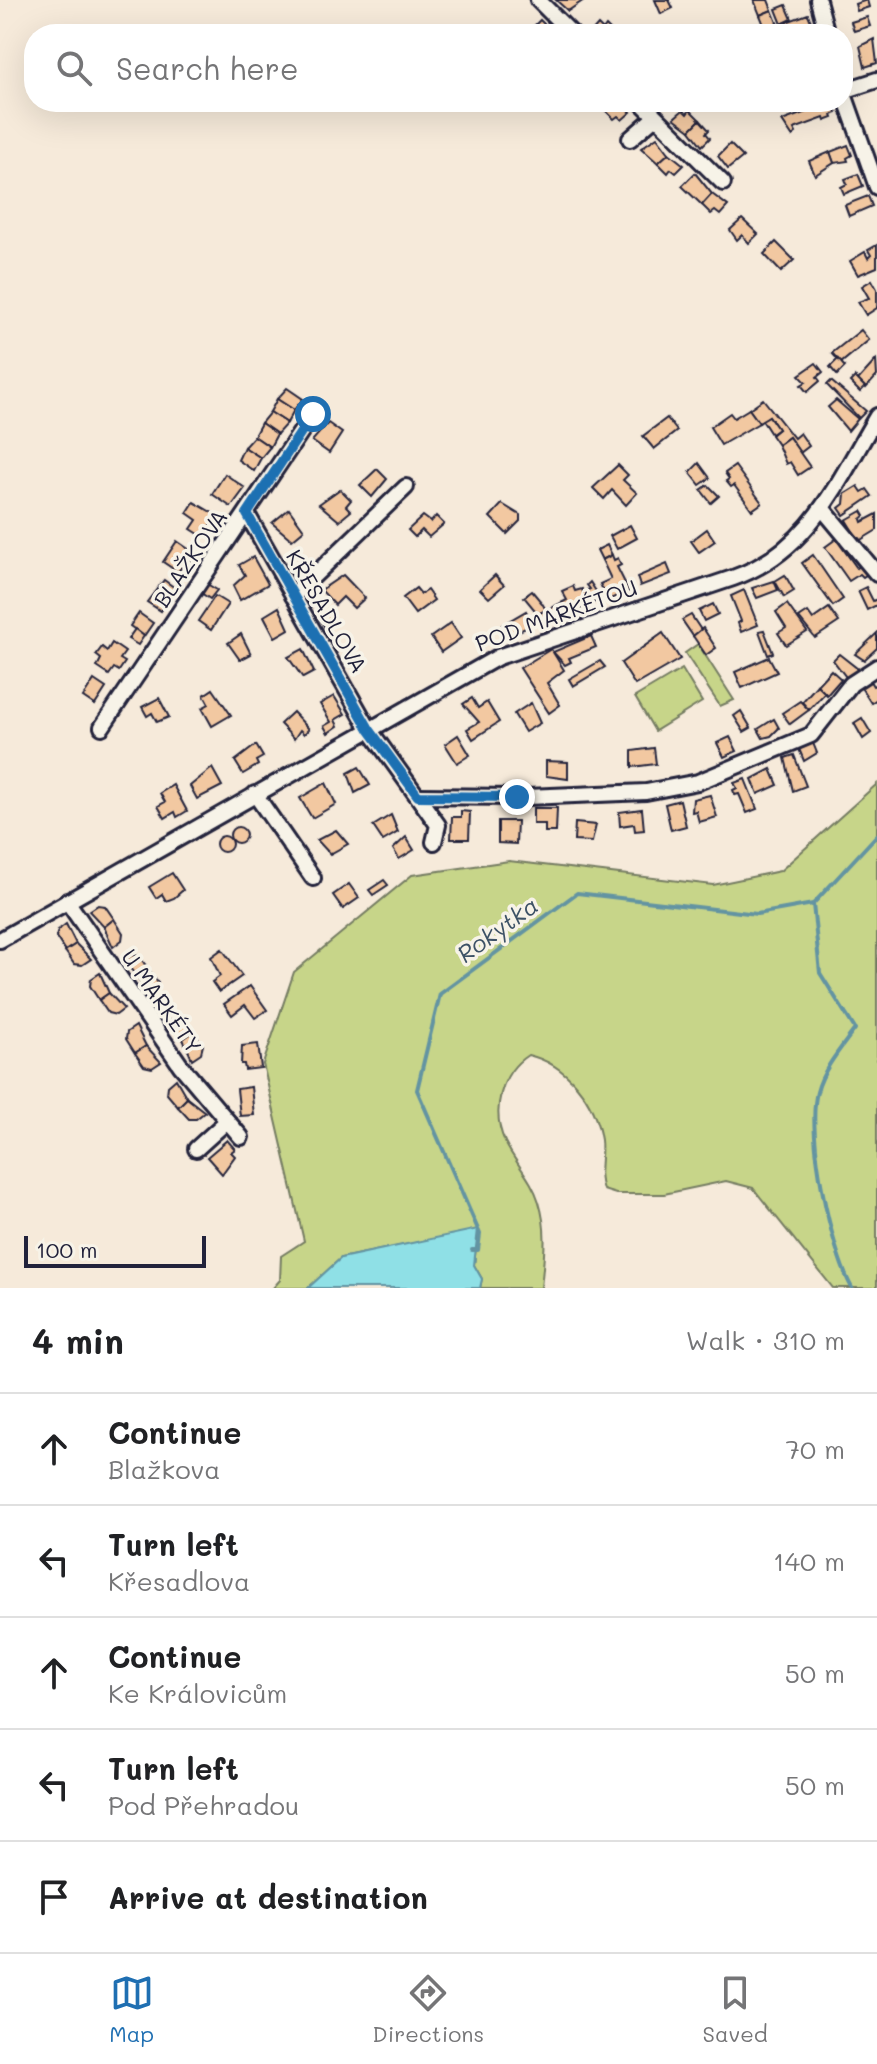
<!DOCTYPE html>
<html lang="en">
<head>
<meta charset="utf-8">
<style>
	body { margin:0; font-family:Mali,sans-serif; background:#f2f2f2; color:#202124 }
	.scale { position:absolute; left:24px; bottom:20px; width:182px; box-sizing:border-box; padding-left:8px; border:4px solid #22223b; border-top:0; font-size:22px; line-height:28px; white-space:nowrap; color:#22223b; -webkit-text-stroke:6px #f7f3e8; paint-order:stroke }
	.stop { position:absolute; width:24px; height:24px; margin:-18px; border:6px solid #1f6fb2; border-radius:50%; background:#fff }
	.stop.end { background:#1f6fb2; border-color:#fff; box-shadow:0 2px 8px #0008 }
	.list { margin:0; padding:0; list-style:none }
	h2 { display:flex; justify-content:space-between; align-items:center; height:104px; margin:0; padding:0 32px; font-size:34px }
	h2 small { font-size:26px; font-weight:400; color:#757577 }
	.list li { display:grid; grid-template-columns:52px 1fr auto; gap:24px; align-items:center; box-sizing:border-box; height:112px; padding:0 32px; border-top:2px solid #e0e0e0 }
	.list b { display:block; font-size:30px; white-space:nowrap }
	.list p { margin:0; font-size:26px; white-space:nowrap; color:#757577 }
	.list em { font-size:26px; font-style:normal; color:#757577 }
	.icon { flex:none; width:44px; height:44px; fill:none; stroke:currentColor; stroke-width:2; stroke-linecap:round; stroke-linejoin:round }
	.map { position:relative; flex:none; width:877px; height:1288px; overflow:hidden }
	.search { position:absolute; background:#fff; box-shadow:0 8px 32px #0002; left:24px; right:24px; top:24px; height:88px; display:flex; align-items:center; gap:20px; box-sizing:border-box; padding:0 28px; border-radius:32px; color:#757577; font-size:30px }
	.sheet { height:664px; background:#fff }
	nav { display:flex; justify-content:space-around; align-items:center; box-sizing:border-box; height:112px; border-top:2px solid #e0e0e0; background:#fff; font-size:22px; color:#757577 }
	nav a { display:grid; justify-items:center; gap:4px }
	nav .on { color:#1f6fb2 }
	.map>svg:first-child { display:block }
	.green { fill:#c7d589; stroke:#747c62; stroke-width:2 }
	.water { fill:#8fe0e6; stroke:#6394a2; stroke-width:2 }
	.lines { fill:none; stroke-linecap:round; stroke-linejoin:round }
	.stream { stroke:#6394a2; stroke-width:4 }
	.building { fill:#f2c8a1; stroke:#22223b; stroke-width:2 }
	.minor-casing { stroke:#22223b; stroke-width:20 }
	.minor { stroke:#f7f3e8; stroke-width:14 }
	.route { stroke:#1f6fb2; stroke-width:10 }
	.labels { text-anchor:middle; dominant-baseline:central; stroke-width:7; stroke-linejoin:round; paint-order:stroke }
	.street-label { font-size:22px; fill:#22223b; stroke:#f7f3e8 }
	.water-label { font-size:24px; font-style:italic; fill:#3d5266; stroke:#f7f3e8 }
</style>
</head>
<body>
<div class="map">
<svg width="877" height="1288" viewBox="0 0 877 1288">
	<rect width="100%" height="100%" fill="#f6eada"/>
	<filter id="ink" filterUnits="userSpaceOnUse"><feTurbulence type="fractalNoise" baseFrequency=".0125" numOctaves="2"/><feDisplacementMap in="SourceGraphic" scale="16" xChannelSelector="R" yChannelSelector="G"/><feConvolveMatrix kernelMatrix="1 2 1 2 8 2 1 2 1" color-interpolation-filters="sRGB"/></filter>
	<g filter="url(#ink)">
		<g class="green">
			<polygon points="698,644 734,700 720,706 685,653"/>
			<polygon points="682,669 702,702 655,731 635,697"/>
			<path d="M877,784V1288H833L753,1188L726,1181L664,1194H616L603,1190C597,1172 603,1158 601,1140C595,1101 567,1064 528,1055C500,1073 491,1112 505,1142C515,1163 532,1179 539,1202C548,1231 544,1258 541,1288H480L482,1279L474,1265L478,1230L341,1258L308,1288H273L280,1280L281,1256L304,1241L263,1064L294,972L412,875L509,861L713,885L780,871Z"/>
		</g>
		<polygon class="water" points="478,1229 474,1265 482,1279 480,1288 308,1288 341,1258"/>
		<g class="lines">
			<g class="stream">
				<path d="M813,904L820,973L855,1029C841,1048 823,1069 817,1092C806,1133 831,1251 852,1288"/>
				<polyline points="472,1250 478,1250 480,1234 417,1090 440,994 577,893 757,914 813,904 877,835"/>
			</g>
		</g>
		<g class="building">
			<polygon points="556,0 584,0 568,11"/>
			<polygon points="655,0 669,0 673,8 661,14"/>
			<polygon points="754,0 768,0 772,10 760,15"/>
			<polygon points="867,0 869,7 857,11 855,4"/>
			<polygon points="786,5 792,19 782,24 776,9"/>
			<polygon points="772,10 778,25 766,30 760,15"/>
			<polygon points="808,14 812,24 801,29 803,34 782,34 778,25"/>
			<polygon points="867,17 870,26 854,31 851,22"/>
			<polygon points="540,20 553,33 553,34 527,33"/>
			<polygon points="598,25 603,30 606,26 614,34 590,34"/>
			<polygon points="874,39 877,63 865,67 860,46"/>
			<polygon points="613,102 625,105 631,112 622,120 618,116 614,119 605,110"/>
			<polygon points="833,102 837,113 832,115 833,118 825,121 824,118 794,129 796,133 792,136 782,121"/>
			<polygon points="683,110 687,114 690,110 700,120 690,130 674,118"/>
			<polygon points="700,120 709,130 706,133 710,138 702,146 690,130"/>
			<polygon points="657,137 669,153 658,163 641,148"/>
			<polygon points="730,144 743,157 728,169 718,156"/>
			<polygon points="848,145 852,155 847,158 848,161 834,163 830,152"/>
			<polygon points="830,152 834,163 815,175 809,161"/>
			<polygon points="669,153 684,165 676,173 671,169 668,173 658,163"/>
			<polygon points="695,173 712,194 702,205 682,186"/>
			<polygon points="858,174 863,186 844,194 841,187 847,184 845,179"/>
			<polygon points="712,194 728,206 720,215 715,211 711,214 702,205"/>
			<polygon points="868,196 872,206 849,216 845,205"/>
			<polygon points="742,219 758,234 749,243 742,235 737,240 730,230"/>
			<polygon points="776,242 794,260 781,272 764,254"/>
			<polygon points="877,245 877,267 858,275 850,261 865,252 868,258 871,255 868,250"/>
			<polygon points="872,280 877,289 877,308 866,315 858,302 869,298 862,286"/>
			<polygon points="861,330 869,340 841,363 832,353"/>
			<polygon points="838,359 845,367 837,375 830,367"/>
			<polygon points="876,360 877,376 866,388 858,380"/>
			<polygon points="816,363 823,372 817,377 820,381 807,392 801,385 806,382 799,375"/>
			<polygon points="855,377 865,387 860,392 850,382"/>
			<polygon points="831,381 866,411 859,418 827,385"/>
			<polygon points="287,388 303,399 294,410 277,399"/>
			<polygon points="277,399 294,410 287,423 270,412"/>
			<polygon points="763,399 794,438 800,433 809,446 800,453 789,437 778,445 771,435 778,429 769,416 759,423 749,409"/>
			<polygon points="836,400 858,419 848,431 828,407"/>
			<polygon points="749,409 759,423 721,445 710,427 730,413 734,418"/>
			<polygon points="270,412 287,423 277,434 261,423"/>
			<polygon points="769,416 778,429 771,434 762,420"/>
			<polygon points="667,418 677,431 654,449 643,436"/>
			<polygon points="261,423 277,434 270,447 254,436"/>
			<polygon points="328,423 342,433 329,453 312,441"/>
			<polygon points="254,436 270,447 261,458 244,447"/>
			<polygon points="789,437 810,467 798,475 790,462 786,464 778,445"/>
			<polygon points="244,447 261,458 254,471 238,460"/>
			<polygon points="699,463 710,478 700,485 690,472"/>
			<polygon points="618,465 628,475 623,480 637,493 626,505 612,490 604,499 593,488"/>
			<polygon points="735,466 762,503 752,510 734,485 731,487 726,481 729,479 725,473"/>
			<polygon points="377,469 387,479 372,497 360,485"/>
			<polygon points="225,474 245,488 231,507 212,494"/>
			<polygon points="708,485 719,496 711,503 701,490"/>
			<polygon points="858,486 862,492 867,489 872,496 844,515 839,508 844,504 845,494"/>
			<polygon points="340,489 351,500 346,506 351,511 339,521 319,504"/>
			<polygon points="194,502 228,522 221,532 210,525 202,536 191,529 197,520 187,513"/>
			<polygon points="502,504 520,515 520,521 507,534 490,517"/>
			<polygon points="289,509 304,530 292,540 272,523"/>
			<polygon points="862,511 865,516 861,519 862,522 877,514 877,530 859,541 846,520"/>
			<polygon points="423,516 431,522 436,516 444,524 429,537 422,530 415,537 408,530"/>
			<polygon points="630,525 637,538 617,549 610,536"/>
			<polygon points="707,529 715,541 699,552 691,541"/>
			<polygon points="836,539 857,568 862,564 869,573 863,577 860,574 849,581 825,547"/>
			<polygon points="177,541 200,557 196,563 188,557 178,572 163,562"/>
			<polygon points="607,545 612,555 602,560 597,550"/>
			<polygon points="612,555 614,560 618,558 621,565 617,567 629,591 608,600 600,584 611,579 602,560"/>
			<polygon points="813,555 843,599 833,606 802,563"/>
			<polygon points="253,557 268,584 240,600 233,586 245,575 239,565"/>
			<polygon points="667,564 671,574 640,586 637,577"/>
			<polygon points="343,575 365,598 354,608 343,597 335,605 321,590"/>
			<polygon points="495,575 504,585 489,598 480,589"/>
			<polygon points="785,575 794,591 784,597 775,581"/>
			<polygon points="164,580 175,588 161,611 147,602"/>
			<polygon points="774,581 778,590 757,598 752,588"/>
			<polygon points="590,582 601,599 567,615 561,603 567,600 562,591 573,586 575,591 582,589 583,592 590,589 587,585"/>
			<polygon points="207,584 217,590 210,599 201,593"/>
			<polygon points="866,587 873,601 877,599 877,605 867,610 858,591"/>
			<polygon points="416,588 421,594 427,590 434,600 415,614 403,598"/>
			<polygon points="744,590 758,625 741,632 738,623 741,621 731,596"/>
			<polygon points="532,591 542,603 546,610 538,614 524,597"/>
			<polygon points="215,596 228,604 211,630 198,621"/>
			<polygon points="561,603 567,615 545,625 538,614"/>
			<polygon points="713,604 718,614 704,621 699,611"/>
			<polygon points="787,604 807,632 786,645 778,633 786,628 776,612"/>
			<polygon points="279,607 289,629 275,637 264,616"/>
			<polygon points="829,608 839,622 815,638 799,618 808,612 813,619"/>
			<polygon points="526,611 533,625 507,636 502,625"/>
			<polygon points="331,612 337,623 326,629 320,619"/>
			<polygon points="139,613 153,623 144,636 130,626"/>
			<polygon points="691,615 701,630 693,636 682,620"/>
			<polygon points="451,623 461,638 441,652 431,637"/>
			<polygon points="703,628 716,648 706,655 693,636"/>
			<polygon points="135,629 144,636 138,645 128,639"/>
			<polygon points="764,630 773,653 768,655 759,631"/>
			<polygon points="663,633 680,659 635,685 621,663"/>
			<polygon points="877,633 877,648 864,660 855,654"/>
			<polygon points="241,634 251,654 240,660 228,643"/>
			<polygon points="591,636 596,647 569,658 571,662 565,665 553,652"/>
			<polygon points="112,643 125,652 120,659 125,662 119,671 114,668 109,675 97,667 101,659 96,655 102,647 107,651"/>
			<polygon points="303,649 314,672 303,678 288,657"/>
			<polygon points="551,649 564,670 547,683 560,705 549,713 520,668"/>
			<polygon points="839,654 858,669 849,681 833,660"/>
			<polygon points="769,657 777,672 742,688 735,672"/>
			<polygon points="600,661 605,667 573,686 569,679"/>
			<polygon points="831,670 841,679 827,695 817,685"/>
			<polygon points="94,680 106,688 95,705 83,697"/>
			<polygon points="870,681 873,686 877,684 877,699 871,703 860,686"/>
			<polygon points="817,685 825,693 809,710 802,702"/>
			<polygon points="213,689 231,715 212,726 202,708 209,704 204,695"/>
			<polygon points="334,696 345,714 335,720 338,726 328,733 324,726 331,722 320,704"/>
			<polygon points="159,698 169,717 157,722 152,713 147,716 142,707"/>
			<polygon points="472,698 478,708 487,702 499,722 473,739 467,729 479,722 463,704"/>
			<polygon points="800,701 809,710 790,724 782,713"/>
			<polygon points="531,703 540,723 525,732 514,714"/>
			<polygon points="741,711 751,728 744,732 734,716"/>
			<polygon points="293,712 309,729 304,734 300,730 294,739 280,724"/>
			<polygon points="862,718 871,733 863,739 854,723"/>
			<polygon points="774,719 779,728 771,736 763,738 758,729"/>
			<polygon points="458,735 470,755 457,763 445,744"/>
			<polygon points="730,737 737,751 724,757 717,743"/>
			<polygon points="813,743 817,753 804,761 799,749"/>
			<polygon points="256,745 263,757 256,761 258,765 243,774 235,761"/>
			<polygon points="654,748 656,764 632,767 632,751"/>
			<polygon points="794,755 806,786 793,791 785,758"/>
			<polygon points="546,761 568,762 568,779 546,776"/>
			<polygon points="359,767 370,785 355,793 348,773"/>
			<polygon points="212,768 222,786 197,799 190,786"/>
			<polygon points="771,769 778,785 758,794 752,779"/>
			<polygon points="745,779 757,809 747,813 739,794 735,795 733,790 737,788 734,783"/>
			<polygon points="326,783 336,804 312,818 300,798"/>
			<polygon points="173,785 187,811 177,817 175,812 165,818 158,806 165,802 160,793"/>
			<polygon points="710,795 717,817 699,822 696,811 692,812 693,799"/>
			<polygon points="680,800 686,826 671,830 665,804"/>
			<polygon points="533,808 557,808 556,832 545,832 545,824 533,824"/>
			<polygon points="642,809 644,830 635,831 634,824 620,826 619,812"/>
			<polygon points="461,811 470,812 469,839 451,839 452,817 461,817"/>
			<polygon points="391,815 398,832 383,841 373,826"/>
			<polygon points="498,821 517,821 516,844 498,843"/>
			<polygon points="575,823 596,825 592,842 574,841"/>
			<circle cx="238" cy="835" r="8"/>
			<polygon points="336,830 348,844 330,854 317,840"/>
			<circle cx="224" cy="844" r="8"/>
			<polygon points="406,837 414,850 399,859 393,849"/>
			<polygon points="172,873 183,890 174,898 166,901 162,894 156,898 149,887"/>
			<polygon points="384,880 388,885 373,895 369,890"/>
			<polygon points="349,884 359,898 343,909 333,895"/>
			<polygon points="98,905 105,906 114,919 104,927 89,911"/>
			<polygon points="114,919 123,933 122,940 113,947 104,927"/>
			<polygon points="66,924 76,944 65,951 56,937 58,930"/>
			<polygon points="76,944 91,959 82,965 74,964 65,951"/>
			<polygon points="222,949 242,976 219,992 212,982 220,976 211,957"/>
			<polygon points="132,955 139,956 149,970 138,977 123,961"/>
			<polygon points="149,970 158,983 156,991 148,997 138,977"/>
			<polygon points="100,973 109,993 99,1000 90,986 91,979"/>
			<polygon points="250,986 267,1010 255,1018 245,1005 232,1015 224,1004"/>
			<polygon points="109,993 124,1009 116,1015 108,1013 99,1000"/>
			<polygon points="177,1017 184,1017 193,1032 183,1039 167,1023"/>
			<polygon points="136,1026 146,1046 135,1053 126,1039 127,1032"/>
			<polygon points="193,1032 203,1045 201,1053 192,1059 183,1039"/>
			<polygon points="258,1044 261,1068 245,1070 244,1064 241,1064 242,1046"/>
			<polygon points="146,1046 161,1062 152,1068 144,1066 135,1053"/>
			<polygon points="176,1079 187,1098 178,1107 167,1094 168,1086"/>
			<polygon points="251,1087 254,1115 240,1116 237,1089"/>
			<polygon points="187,1098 205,1112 196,1119 189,1119 178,1107"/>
			<polygon points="227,1140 235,1149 231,1152 235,1156 222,1174 207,1157"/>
		</g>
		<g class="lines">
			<defs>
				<g id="minor">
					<polyline points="538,0 572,34"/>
					<polyline points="818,0 827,34"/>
					<polyline points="843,91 877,187"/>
					<polyline points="843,91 877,80"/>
					<polyline points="641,102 723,183"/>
					<polyline points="630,139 655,117"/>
					<polyline points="822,508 877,574"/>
					<polyline points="247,514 369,729 438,825 434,842"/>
					<polyline points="293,596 406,487"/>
					<polyline points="102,727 313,414"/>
					<polyline points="255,794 313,878"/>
					<polyline points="418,796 517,797"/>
					<polyline points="527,797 646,792 698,782 811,735 851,684 877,667"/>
					<polyline points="67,901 181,1066 241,1137"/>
					<path d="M0,940L498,657L733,578C810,551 838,481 877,416"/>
					<polyline points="196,1149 227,1121"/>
				</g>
			</defs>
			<use href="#minor" class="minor-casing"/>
			<use href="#minor" class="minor"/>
		</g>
	</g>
	<g class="lines" filter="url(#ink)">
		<polyline class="route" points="313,414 247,514 369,729 418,796 517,797"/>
	</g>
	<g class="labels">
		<g class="street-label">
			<text transform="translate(190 558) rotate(-56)">BLAŽKOVA</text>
			<text transform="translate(327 611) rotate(60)">KŘESADLOVA</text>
			<text transform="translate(556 615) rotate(-20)">POD MARKÉTOU</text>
			<text transform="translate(162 1001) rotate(55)">U MARKÉTY</text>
		</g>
		<g class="water-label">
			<text transform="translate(497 929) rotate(-36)">Rokytka</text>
		</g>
	</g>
</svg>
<div class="scale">100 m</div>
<div class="stop" style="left:313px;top:414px"></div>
<div class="stop end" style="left:517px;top:797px"></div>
<div class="search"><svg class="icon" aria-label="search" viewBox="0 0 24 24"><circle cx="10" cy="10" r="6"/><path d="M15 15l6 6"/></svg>Search here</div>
</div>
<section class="sheet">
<h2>4 min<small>Walk · 310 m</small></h2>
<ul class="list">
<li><svg class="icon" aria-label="ahead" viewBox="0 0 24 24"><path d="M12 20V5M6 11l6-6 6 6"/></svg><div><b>Continue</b><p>Blažkova</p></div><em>70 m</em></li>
<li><svg class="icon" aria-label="left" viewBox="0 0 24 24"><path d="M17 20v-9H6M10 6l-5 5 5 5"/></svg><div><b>Turn left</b><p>Křesadlova</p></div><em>140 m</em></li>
<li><svg class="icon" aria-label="ahead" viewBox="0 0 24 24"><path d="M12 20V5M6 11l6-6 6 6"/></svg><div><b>Continue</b><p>Ke Královicům</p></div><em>50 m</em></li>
<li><svg class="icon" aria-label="left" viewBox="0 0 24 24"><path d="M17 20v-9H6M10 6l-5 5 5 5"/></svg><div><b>Turn left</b><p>Pod Přehradou</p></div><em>50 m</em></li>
<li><svg class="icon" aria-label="arrive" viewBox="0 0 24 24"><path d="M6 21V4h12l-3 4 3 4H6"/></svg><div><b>Arrive at destination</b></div></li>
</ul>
</section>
<nav>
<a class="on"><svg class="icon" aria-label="map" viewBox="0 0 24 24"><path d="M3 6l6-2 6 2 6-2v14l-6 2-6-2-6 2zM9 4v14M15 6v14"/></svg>Map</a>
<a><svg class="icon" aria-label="directions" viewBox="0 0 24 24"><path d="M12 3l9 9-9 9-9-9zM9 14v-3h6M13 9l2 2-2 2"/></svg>Directions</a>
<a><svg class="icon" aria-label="saved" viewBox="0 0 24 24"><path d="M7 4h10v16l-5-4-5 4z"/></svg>Saved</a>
</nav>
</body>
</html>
